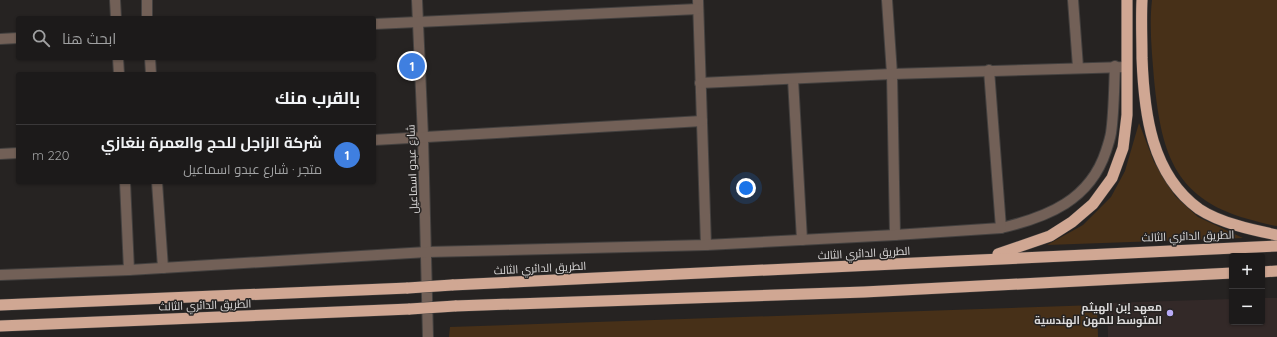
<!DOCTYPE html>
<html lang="ar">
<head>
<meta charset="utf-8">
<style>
	body { margin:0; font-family:Quicksand,Cairo,sans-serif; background:#252323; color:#f1f3f6; direction:rtl }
	.controls { position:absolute; right:12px; bottom:12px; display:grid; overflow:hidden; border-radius:4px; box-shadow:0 1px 3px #0004 }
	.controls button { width:36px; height:36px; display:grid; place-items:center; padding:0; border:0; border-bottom:1px solid #3a3839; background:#1c1a1a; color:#f1f3f6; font:20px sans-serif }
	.you { position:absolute; left:746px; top:188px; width:14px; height:14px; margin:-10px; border:3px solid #fff; border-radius:50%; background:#1a73e8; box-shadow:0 0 0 6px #1a73e833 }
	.badge { display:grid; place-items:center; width:26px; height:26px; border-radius:50%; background:#b9abf7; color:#fff; font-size:13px; font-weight:700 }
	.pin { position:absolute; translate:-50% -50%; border:2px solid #fff; box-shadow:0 1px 4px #0006 }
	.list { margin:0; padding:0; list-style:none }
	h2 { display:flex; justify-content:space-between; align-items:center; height:52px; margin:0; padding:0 16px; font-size:17px }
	h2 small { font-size:13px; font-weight:400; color:#a0a1a2 }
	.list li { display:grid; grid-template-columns:26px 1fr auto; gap:12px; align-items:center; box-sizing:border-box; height:60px; padding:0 16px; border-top:1px solid #3a3839 }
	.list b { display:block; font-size:15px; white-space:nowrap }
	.list p { margin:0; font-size:13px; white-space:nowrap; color:#a0a1a2 }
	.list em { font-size:13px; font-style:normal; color:#a0a1a2 }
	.icon { flex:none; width:22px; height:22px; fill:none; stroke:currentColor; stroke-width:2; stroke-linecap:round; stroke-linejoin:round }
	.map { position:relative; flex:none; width:1277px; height:337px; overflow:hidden; direction:ltr }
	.search { position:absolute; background:#1c1a1a; box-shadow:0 1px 3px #0004; left:16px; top:16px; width:360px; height:44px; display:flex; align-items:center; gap:10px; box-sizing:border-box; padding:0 14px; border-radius:4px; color:#a0a1a2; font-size:15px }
	.panel { position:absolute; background:#1c1a1a; box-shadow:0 1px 3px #0004; left:16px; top:72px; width:360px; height:112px; border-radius:4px; direction:rtl }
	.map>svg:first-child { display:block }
	.built { fill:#332928 }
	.green { fill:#473018 }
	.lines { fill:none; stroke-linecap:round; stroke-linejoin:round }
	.minor-casing { stroke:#43403f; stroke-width:12 }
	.trunk-casing { stroke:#43403f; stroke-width:12 }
	.minor { stroke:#726057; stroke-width:10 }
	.trunk { stroke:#d0a793; stroke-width:11 }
	.trunk-bridge-casing { stroke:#43403f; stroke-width:12; stroke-linecap:butt }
	.trunk-bridge { stroke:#d0a793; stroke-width:11 }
	.poi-dot { fill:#b9abf7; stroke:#262322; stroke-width:1.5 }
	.labels { text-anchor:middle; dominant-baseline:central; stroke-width:3; stroke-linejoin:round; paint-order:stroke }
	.street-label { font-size:11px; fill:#dcdada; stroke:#262322 }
	.poi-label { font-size:11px; font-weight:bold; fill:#dcdada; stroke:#262322; text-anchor:end }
</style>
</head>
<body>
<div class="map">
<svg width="1277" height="337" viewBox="0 0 1277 337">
	<rect width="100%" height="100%" fill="#262322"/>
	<polygon class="built" points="1262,298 1277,298 1277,337 1108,337 1107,303 1232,299 1232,322 1262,322"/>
	<g class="green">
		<path d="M1152,0H1277V226C1267,225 1257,221 1248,219C1172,198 1161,149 1154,79C1152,54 1149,26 1152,0Z"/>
		<polygon points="1139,123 1154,162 1175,196 1198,217 1243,238 1047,245 1083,225 1111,197 1125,171"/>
		<polygon points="1097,305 1098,337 449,337 450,327"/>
	</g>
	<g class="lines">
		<defs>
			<g id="minor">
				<polyline points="115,0 116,18"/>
				<polyline points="147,0 147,18"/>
				<polyline points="417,0 423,137 428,337"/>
				<polyline points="698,0 706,245"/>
				<polyline points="887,0 892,74 895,235"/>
				<polyline points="1073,0 1078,67"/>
				<polyline points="374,24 698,9"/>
				<polyline points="0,39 18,38"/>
				<polyline points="118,58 119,74"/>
				<polyline points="150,58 151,74"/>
				<polyline points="793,79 802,240"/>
				<polyline points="700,83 892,74 1127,67"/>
				<polyline points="374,140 702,121"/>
				<polyline points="0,154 18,153"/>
				<polyline points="125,182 129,270"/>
				<polyline points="157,182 163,268"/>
				<path d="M1001,228C1048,217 1090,200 1106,151C1108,145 1110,139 1111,133C1114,113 1114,87 1115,66"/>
				<polyline points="0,275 129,270 427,252 706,245 895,235 1001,228 989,70"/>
			</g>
			<g id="trunk">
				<path d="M1142,0C1141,19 1142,39 1142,58C1144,113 1151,174 1199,209C1220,223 1253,230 1277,235"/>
				<polyline points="998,254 1050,236 1072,222 1093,204 1112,178 1123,148 1127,115 1127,0"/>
				<polyline points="1262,272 1277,271"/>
				<path d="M452,285C727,272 1002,258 1277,246"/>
				<polyline points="0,305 408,288"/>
				<polyline points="455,306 864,292 1232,273"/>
				<polyline points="0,326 410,309"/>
			</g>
		</defs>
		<use href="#minor" class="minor-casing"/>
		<use href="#trunk" class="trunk-casing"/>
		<use href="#minor" class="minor"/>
		<use href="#trunk" class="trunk"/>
		<defs>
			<g id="trunk-bridge">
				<polyline points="408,288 452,285"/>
				<polyline points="410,309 455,306"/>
			</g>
		</defs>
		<use href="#trunk-bridge" class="trunk-bridge-casing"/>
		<use href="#trunk-bridge" class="trunk-bridge"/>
	</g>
	<circle class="poi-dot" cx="1170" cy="313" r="4"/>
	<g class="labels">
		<g class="street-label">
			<text transform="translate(412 169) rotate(-92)">شارع عبدو اسماعيل</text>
			<text transform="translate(1188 236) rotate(-2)">الطريق الدائري الثالث</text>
			<text transform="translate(864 253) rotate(-3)">الطريق الدائري الثالث</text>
			<text transform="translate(540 268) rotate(-3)">الطريق الدائري الثالث</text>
			<text transform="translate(205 305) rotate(-2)">الطريق الدائري الثالث</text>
		</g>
		<g class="poi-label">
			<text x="1162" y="307">معهد إبن الهيثم<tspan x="1162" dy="13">المتوسط للمهن الهندسية</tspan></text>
		</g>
	</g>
</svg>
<div class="controls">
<button>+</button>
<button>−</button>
</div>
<div class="you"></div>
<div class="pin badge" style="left:412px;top:66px;background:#3f7fe0">1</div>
<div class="search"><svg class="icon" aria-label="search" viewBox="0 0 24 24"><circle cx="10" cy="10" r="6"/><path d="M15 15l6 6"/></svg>ابحث هنا</div>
<section class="panel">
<h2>بالقرب منك<small></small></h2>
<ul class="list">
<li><span class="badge" style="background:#3f7fe0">1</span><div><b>شركة الزاجل للحج والعمرة بنغازي</b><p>متجر · شارع عبدو اسماعيل</p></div><em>220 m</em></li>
</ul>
</section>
</div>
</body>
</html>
